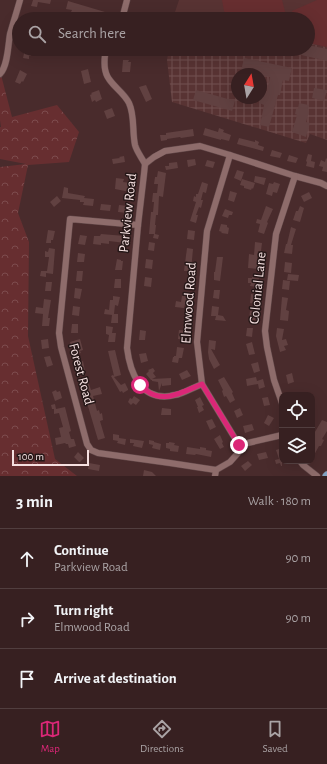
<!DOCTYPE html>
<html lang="en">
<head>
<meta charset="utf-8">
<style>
	body { margin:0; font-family:"Alegreya Sans",sans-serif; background:#422d2e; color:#f1f3f6 }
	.controls { position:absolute; right:12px; bottom:12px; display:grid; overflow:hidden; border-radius:8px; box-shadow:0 4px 16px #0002 }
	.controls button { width:36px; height:36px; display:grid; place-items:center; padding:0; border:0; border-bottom:1px solid #513e3f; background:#372021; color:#f1f3f6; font:20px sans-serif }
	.compass { position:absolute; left:231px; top:68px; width:36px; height:36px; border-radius:50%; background:#372021; box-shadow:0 4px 16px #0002; rotate:11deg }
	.scale { position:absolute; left:12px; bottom:10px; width:77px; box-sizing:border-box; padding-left:4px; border:2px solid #f5e0e0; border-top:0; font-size:11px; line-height:14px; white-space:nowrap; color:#f5e0e0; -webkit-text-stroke:3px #261818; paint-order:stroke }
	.stop { position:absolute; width:12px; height:12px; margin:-9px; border:3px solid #db2777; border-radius:50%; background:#fff }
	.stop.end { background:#db2777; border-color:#fff; box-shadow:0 1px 4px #0008 }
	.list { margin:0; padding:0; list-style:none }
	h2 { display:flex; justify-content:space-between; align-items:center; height:52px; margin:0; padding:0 16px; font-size:17px }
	h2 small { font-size:13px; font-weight:400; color:#aaa3a5 }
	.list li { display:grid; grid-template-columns:26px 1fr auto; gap:12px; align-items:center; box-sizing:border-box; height:60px; padding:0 16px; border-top:1px solid #513e3f }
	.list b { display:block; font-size:15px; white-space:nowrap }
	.list p { margin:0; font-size:13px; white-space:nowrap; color:#aaa3a5 }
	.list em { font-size:13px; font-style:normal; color:#aaa3a5 }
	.icon { flex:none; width:22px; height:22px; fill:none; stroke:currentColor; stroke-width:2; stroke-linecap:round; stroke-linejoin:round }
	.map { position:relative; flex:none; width:327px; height:476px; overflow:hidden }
	.search { position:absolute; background:#372021; box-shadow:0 4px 16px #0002; left:12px; right:12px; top:12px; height:44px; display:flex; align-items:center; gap:10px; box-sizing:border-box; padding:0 14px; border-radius:22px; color:#aaa3a5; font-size:15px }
	.sheet { height:232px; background:#372021 }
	nav { display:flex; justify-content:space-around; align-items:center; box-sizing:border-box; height:56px; border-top:1px solid #513e3f; background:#372021; font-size:11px; color:#aaa3a5 }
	nav a { display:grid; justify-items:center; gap:2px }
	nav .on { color:#db2777 }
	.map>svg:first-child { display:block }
	.built { fill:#583333 }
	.industrial { fill:url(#industrial-grid); fill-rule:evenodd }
	.forest { fill:url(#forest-crowns) }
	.pitch { fill:#672e30 }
	.building { fill:#614141 }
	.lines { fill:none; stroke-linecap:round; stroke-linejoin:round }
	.minor-casing { stroke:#624849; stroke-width:7 }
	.major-casing { stroke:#624849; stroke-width:8 }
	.minor { stroke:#8e6c6b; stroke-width:6 }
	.major { stroke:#81a1c1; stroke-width:7 }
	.route { stroke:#db2777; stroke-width:5 }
	.labels { text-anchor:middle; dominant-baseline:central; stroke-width:3; stroke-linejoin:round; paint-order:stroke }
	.street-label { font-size:14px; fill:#f5e0e0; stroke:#261818 }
</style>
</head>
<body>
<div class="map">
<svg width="327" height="476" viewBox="0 0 327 476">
	<defs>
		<pattern id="industrial-grid" width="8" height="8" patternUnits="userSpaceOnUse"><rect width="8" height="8" fill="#583333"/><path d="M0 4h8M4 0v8" fill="none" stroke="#715050"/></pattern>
		<pattern id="forest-crowns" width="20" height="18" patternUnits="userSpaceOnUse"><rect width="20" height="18" fill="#672e30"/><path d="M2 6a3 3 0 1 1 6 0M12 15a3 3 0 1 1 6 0" fill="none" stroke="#7d4c4e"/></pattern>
	</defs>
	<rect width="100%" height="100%" fill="#492b2c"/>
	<polygon class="built" points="179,0 327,0 327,47 308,43 308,19 205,19 175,12"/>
	<g class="industrial">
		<polygon points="175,12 205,19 174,19"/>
		<path d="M308,43L327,47V140L310,134L306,143L172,102L167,60L169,49H308ZM237,74H261V98H237Z"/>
	</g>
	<polygon class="forest" points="0,71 12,117 57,105 79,132 69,162 28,165 18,213 29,242 28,336 55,459 77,476 0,476 0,167 26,164 0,159 0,127 1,127 0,120"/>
	<g class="pitch">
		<polygon points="222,0 282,0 287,19 229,19 224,11"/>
		<polygon points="317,0 327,0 327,47 308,43 308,19 294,19 292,11"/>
	</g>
	<g class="building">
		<polygon points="33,0 51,0 50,4 38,2 37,7 31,6"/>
		<polygon points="68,1 105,12 103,19 93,16 93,18 80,14 79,16 73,14 73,13 71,12 72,10 66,9"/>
		<polygon points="308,45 327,49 327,61 284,51 284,49 308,49"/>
		<polygon points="25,49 32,49 31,56 29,56 29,59 23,58"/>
		<polygon points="244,58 292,68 289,81 283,80 280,95 278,95 269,127 260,125 264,105 259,103 260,98 261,98 262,89 267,91 270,77 261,75 261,74 256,74 241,71"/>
		<polygon points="123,60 129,60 128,62 131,62 130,72 122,72"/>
		<polygon points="88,69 91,82 84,84 81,71"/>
		<polygon points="20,70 27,74 23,82 22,81 20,84 15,82"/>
		<polygon points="146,85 152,99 146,102 139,87"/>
		<polygon points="314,88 327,90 324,101 312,98"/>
		<polygon points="99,90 102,99 96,102 95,100 92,102 90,95 92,94 91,93"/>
		<polygon points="196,90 235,101 232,111 193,100"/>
		<polygon points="299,103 309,105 308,111 309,112 306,122 310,123 306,137 292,132 297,115 295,114 296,109 298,109"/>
		<polygon points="112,108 115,116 107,119 104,111"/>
		<polygon points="205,128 218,132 219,128 224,130 223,132 231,135 229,141 221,139 221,140 203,135"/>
		<polygon points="193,129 194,136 181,138 180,137 167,139 167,140 161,141 160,135 166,135 166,133"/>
		<polygon points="239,138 255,142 255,140 259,142 258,145 264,147 263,151 237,144"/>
		<polygon points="272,150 282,153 280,158 270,156"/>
		<polygon points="308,154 312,155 311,161 315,162 314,168 306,166 307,162 306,161"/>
		<polygon points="289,155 298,158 296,163 287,161"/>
		<polygon points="124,156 125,162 113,164 112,159 120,158 119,157"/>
		<polygon points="326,158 327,159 327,172 322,171 323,167 319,166 321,160 325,162"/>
		<polygon points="195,159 196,165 188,167 187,160"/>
		<polygon points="207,160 215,162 213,168 205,166"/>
		<polygon points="177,162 178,168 166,170 165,166 169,166 169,163"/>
		<polygon points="237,170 244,172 241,181 234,178"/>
		<polygon points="158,171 166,173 163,197 159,196 158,215 156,215 155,225 156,225 155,234 159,235 158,239 153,238 154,234 149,234 151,212 153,212 154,202 152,202 153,193 157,193 158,184 154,184 155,177 157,177"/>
		<polygon points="255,176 266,178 264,185 254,182"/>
		<polygon points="116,178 124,179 123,182 131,183 130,192 115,189"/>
		<polygon points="242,179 255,183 253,189 252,188 251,190 244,188 244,186 240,185"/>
		<polygon points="202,182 208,184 206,193 203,192 201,200 203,200 201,208 199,207 196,215 198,215 196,223 190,221 196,202 193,201 194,196 196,197 196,194 198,194"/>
		<polygon points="274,182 280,184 277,193 273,192 272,196 266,194 269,183 273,184"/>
		<polygon points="64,187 68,188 68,193 85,196 84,198 94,199 93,206 83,205 84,202 80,202 80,200 62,198"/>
		<polygon points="230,191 237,193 234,202 228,200"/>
		<polygon points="309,192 312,198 304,202 301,196"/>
		<polygon points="57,196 61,201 54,207 50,202"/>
		<polygon points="101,204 111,205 110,211 100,210"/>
		<polygon points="119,205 128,206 128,213 118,212"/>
		<polygon points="266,206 273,209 267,222 268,223 264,234 258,232 260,224 256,223 257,219 261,220"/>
		<polygon points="300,206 304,208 300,222 293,220 296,211 298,211"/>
		<polygon points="225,209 233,212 232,215 229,215 228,218 222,216"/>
		<polygon points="221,224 227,225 227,227 229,228 228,234 221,233 222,232 219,231"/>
		<polygon points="291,227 296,229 291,245 293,245 292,254 284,253 286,244 287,244"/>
		<polygon points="48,230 55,231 53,240 51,240 51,243 46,243"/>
		<polygon points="188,230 195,231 194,240 187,239"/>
		<polygon points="101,234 125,236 125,243 109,241 109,244 101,243 101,245 93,244 94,236 100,236"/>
		<polygon points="80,235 87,236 85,245 78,244"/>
		<polygon points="149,242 155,243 154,251 148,250"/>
		<polygon points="255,242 262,243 261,251 258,251 257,260 260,260 259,269 248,268 249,254 254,255"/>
		<polygon points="49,248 55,249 53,274 46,273 46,277 40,276 41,271 47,271 49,257 45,257 45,251 48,252"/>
		<polygon points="187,248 193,249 191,271 184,271"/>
		<polygon points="78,253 85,254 84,262 77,262"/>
		<polygon points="217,257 223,257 220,281 214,280 214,272 215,272"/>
		<polygon points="117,259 121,260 121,261 123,261 122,270 115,270"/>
		<polygon points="146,259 153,260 152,269 145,268"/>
		<polygon points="285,262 292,263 291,273 284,272"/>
		<polygon points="77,271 83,271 82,281 76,281"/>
		<polygon points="288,274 299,275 298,281 287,280"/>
		<polygon points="145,277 152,278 151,287 144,286"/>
		<polygon points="252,277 259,278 257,287 250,286 251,283 248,283 248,278 252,278"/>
		<polygon points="115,279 121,279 121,288 114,288"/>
		<polygon points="283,280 290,281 289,290 282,289"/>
		<polygon points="46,282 52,282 51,291 45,291"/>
		<polygon points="75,288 82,289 80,299 74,298"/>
		<polygon points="214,290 220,290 219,299 213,298"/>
		<polygon points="251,294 258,295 256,304 250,303"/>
		<polygon points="113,296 120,297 118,306 115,305 114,314 118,314 118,323 111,323 112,315 104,314 105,309 109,310 110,300 113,300"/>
		<polygon points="182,296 189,296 188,305 185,304 184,308 175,307 176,301 181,302"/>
		<polygon points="282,297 288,298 286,310 289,311 288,321 280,320"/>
		<polygon points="44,299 51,300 48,318 50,318 49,326 42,326 43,314 35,313 36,307 43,308"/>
		<polygon points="73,306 80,307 79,316 72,315"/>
		<polygon points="212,306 219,307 218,315 223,316 226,321 215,320 216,316 211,316"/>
		<polygon points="250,311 256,312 255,320 249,320"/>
		<polygon points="72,324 78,324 78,333 71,333"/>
		<polygon points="106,326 113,327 112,333 116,333 115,342 108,342 109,335 106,334"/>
		<polygon points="247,328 253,328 252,337 246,336"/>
		<polygon points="277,328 284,329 282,340 286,339 288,345 284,346 286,350 280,352 276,336"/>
		<polygon points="140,330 146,331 145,340 139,340"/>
		<polygon points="179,330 186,331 185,340 178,339"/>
		<polygon points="48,339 49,348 42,349 41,340"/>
		<polygon points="80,339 83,350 80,351 81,353 74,355 72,350 77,348 77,345 71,345 70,342"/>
		<polygon points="209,340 216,341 215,350 211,349 220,365 214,369 209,359 208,352"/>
		<polygon points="252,342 255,354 249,355 246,344"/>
		<polygon points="177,347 184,348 182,358 179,358 178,363 172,362 173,357 174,357 174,356 176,356"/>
		<polygon points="115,350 121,375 114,377 121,385 125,383 128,389 128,390 123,393 122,391 120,392 111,376 113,375 114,376 108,351"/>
		<polygon points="146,353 148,361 141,363 139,354"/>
		<polygon points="50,356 53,365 47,367 44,357"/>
		<polygon points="83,361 85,371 79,372 77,363"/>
		<polygon points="258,362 260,371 254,373 251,364"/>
		<polygon points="153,368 155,371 153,373 156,377 152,379 171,378 171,385 162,386 162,383 159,391 158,382 152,381 152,380 151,380 146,374 149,371 148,370"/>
		<polygon points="187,370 191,376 182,380 179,374"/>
		<polygon points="292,373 294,382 288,384 286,375"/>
		<polygon points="224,377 233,392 232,393 235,400 230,403 226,396 224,397 222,391 223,390 218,380"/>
		<polygon points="256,377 257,381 263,379 265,387 259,389 258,384 247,386 246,379"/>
		<polygon points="87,378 91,390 100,387 102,394 93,396 97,411 99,410 100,414 102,413 103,420 100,421 105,438 98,440 85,396 86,395 82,382 83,382 82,380"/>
		<polygon points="56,390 57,392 60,391 62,398 55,401 52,392"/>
		<polygon points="134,396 140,400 136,405 133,403 131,405 128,402 130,398 132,399"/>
		<polygon points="200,397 204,405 202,406 204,410 199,413 197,407 198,407 195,400"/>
		<polygon points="268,397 270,405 264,406 262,398"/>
		<polygon points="55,404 56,409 65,407 71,431 69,432 71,439 74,439 76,446 69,448 68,444 66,444 65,443 56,445 55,438 61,437 59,428 63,427 59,413 54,414 54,409 52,409 51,405"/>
		<polygon points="162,408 171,409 171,415 161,415"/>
		<polygon points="240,408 243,415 237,418 234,411"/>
		<polygon points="268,415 274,418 269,426 264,423"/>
		<polygon points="212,419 216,427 210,430 206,421"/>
		<polygon points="322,420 327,422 327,431 322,439 324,440 321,446 319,446 314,455 312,454 312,451 315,446 312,444 312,437"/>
		<polygon points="252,424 254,430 245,433 243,426"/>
		<polygon points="113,434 119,435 119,438 126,439 125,445 117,443 118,441 113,440"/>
		<polygon points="220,435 223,442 222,443 224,447 220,449 214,439"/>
		<polygon points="130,439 144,441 142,448 133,446 134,443 130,443"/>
		<polygon points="149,440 154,441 154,442 161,444 160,450 152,448 153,445 149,444"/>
		<polygon points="169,442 175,443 174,445 179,446 178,452 170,451 170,449 166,448 166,443 169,443"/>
		<polygon points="187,447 200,449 200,447 206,448 206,450 212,451 211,457 196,454 195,455 186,454"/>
		<polygon points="282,448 282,466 281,466 280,463 276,464 275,460 279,459 276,450"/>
		<polygon points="78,452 84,458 80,462 79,462 74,457"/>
		<polygon points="266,452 268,458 259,460 257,454"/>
		<polygon points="248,461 252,465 245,471 241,466"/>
		<polygon points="89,463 100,465 99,471 88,469"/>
		<polygon points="144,470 152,472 156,476 143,476"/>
	</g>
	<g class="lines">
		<defs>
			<g id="minor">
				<polyline points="122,19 127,0"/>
				<path d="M106,49C104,59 103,71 109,79C115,88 124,93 129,103C135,116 132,131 135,145C137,152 142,158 145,164"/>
				<path d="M0,74C8,66 8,45 10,34C13,23 17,11 20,0"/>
				<polyline points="230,155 207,231 197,342 202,384 239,445"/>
				<polyline points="138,225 70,219 59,333 61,347 87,444 91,450 98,453 170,463 216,470"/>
				<path d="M202,384C195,387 187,391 179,394C177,395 173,395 170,396C140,400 130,372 127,348L138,225L144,174L145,164L154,157L165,151L200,146L230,155L295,176L321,183L327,186"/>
				<polyline points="282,403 274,380 267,347 265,331 276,234 295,176"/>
				<polyline points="300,461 303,465 317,476"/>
				<polyline points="215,476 216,470 230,462 238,453 239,445 282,435"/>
			</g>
			<polyline id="major" points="326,476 327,475"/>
		</defs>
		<use href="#minor" class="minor-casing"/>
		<use href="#major" class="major-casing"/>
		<use href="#minor" class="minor"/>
		<use href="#major" class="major"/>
	</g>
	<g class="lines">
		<path class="route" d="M140,385C142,387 144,390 147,391C164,404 185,391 202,384L239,445"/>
	</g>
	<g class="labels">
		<g class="street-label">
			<text transform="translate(128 213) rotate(-84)">Parkview Road</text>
			<text transform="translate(258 288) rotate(-84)">Colonial Lane</text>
			<text transform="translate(189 303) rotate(-86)">Elmwood Road</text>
			<text transform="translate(81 374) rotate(75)">Forest Road</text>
		</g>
	</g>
</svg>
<div class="controls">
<button><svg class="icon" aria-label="locate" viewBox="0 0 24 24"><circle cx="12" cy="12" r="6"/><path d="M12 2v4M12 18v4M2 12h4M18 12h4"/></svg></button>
<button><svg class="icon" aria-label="layers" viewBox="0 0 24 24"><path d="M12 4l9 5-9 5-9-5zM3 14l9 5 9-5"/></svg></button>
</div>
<svg class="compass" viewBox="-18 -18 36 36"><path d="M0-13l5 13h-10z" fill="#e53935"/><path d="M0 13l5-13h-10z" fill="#aaa3a5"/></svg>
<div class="scale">100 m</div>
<div class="stop" style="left:140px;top:385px"></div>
<div class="stop end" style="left:239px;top:445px"></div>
<div class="search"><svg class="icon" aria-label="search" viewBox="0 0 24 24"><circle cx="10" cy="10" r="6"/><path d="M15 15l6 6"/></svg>Search here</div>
</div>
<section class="sheet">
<h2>3 min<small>Walk · 180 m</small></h2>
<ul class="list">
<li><svg class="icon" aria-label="ahead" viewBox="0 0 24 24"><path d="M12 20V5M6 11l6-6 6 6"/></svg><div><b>Continue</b><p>Parkview Road</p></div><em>90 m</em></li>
<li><svg class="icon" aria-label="right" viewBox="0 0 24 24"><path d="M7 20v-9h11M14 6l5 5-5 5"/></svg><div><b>Turn right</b><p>Elmwood Road</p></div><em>90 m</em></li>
<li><svg class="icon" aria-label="arrive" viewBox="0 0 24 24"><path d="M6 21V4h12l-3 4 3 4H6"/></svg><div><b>Arrive at destination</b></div></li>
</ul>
</section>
<nav>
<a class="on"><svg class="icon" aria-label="map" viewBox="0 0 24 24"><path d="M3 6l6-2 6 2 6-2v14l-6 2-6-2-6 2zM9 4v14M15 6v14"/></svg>Map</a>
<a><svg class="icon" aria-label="directions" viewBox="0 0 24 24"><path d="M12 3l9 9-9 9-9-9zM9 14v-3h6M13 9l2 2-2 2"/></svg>Directions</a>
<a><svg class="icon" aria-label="saved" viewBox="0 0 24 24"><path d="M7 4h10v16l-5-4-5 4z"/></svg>Saved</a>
</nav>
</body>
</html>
